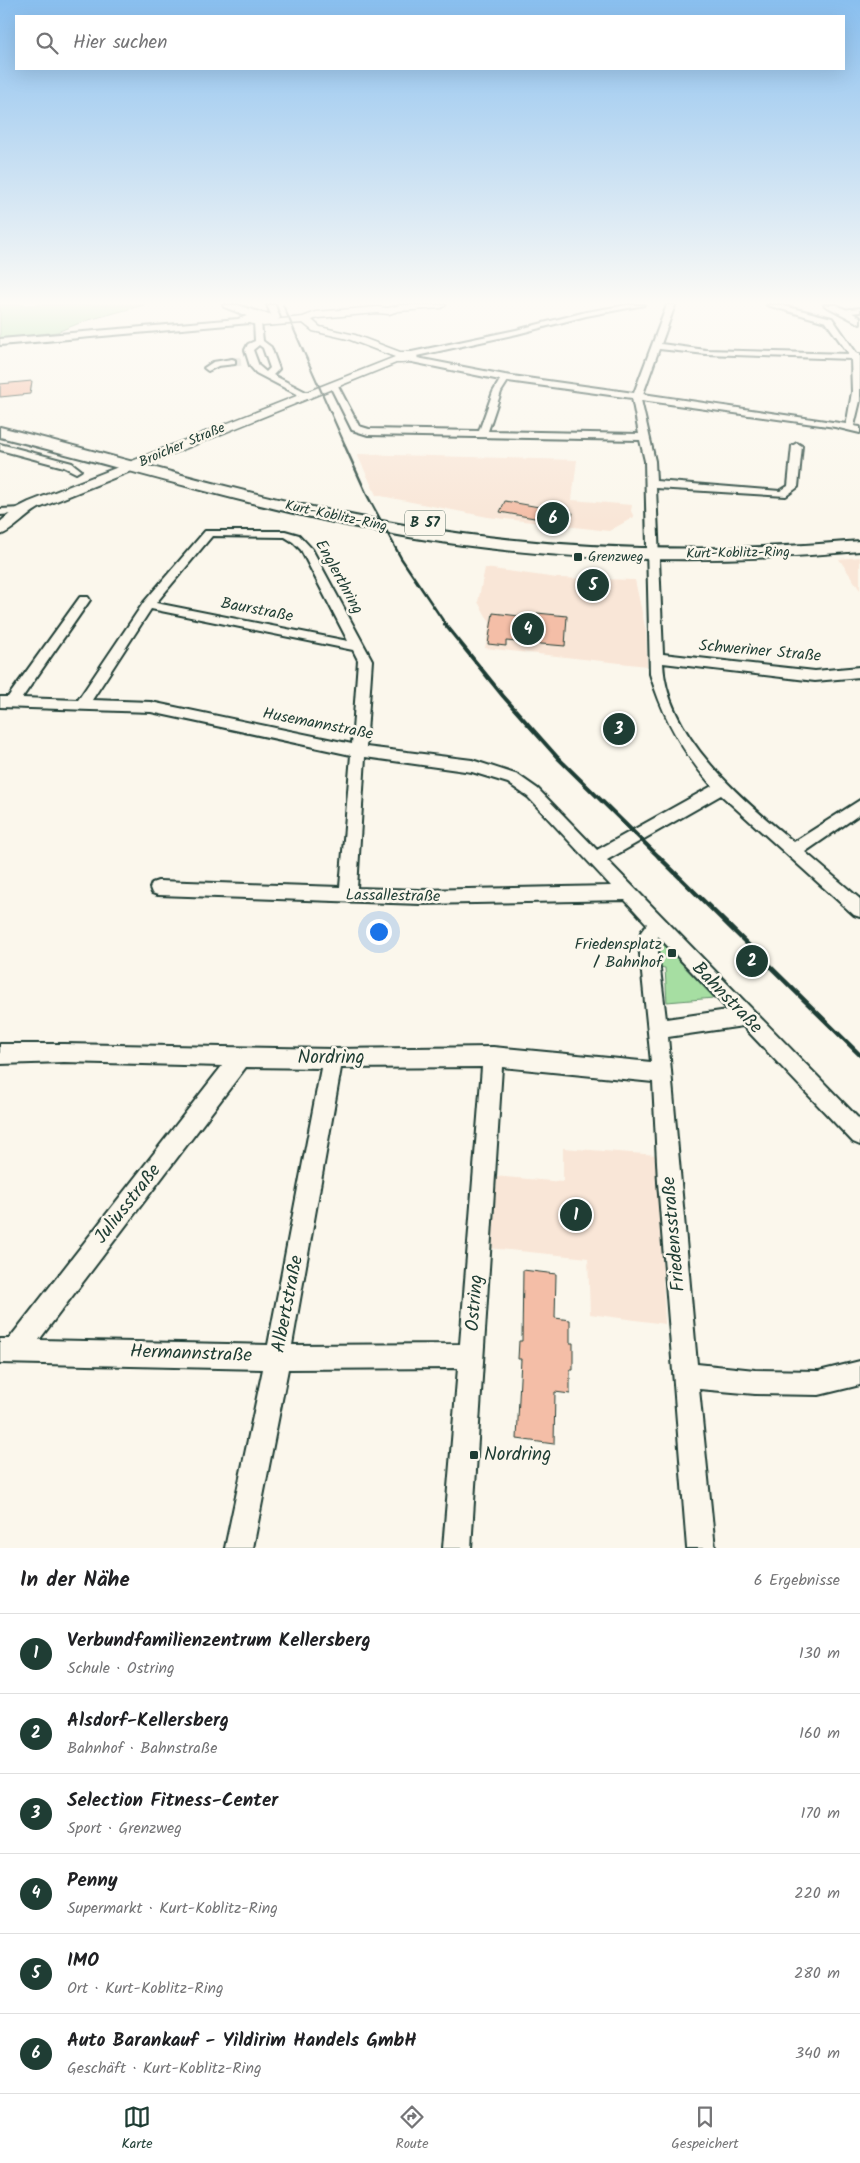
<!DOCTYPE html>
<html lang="de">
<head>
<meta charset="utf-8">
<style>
	body { margin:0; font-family:Kalam,sans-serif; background:#f6f6f6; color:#202124 }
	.you { position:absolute; left:378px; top:931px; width:18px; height:18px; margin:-12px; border:4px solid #fff; border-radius:50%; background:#1a73e8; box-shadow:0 0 0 8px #1a73e833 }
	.badge { display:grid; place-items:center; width:32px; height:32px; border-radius:50%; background:#1f3d34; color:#fff; font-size:16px; font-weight:700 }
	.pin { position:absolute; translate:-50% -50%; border:2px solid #fff; box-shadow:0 1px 5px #0006 }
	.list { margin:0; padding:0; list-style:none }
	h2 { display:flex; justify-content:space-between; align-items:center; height:65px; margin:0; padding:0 20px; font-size:21px }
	h2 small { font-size:16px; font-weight:400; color:#757577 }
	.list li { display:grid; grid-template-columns:32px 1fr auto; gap:15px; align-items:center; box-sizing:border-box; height:80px; padding:0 20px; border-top:1px solid #e0e0e0 }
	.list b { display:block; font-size:19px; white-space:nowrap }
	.list p { margin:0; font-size:16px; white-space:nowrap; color:#757577 }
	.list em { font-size:16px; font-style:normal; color:#757577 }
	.icon { flex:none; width:28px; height:28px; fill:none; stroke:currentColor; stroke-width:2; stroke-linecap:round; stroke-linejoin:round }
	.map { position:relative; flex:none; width:860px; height:1548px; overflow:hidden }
	.search { position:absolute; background:#fff; box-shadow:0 5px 20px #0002; left:15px; right:15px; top:15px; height:55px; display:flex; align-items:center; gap:12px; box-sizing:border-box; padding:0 18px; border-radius:0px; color:#757577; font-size:19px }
	.sheet { height:545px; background:#fff }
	nav { display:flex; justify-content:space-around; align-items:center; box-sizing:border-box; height:70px; border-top:1px solid #e0e0e0; background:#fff; font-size:14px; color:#757577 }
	nav a { display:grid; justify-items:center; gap:2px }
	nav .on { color:#1f3d34 }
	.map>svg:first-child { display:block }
	.built { fill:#f9e6d7 }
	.green { fill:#a6dea2; stroke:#628e6b }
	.building { fill:#f4bea7; stroke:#1f3d34 }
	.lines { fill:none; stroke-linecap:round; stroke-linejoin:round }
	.minor-tunnel { stroke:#cfd2c7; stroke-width:9; stroke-dasharray:9 4.5; stroke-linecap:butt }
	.minor-casing { stroke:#1f3d34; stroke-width:4 }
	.tertiary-casing { stroke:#1f3d34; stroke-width:3 }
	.secondary-casing { stroke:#1f3d34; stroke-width:4 }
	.primary-casing { stroke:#1f3d34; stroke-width:4 }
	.minor { fill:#fbf7ec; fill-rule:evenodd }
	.tertiary { fill:#fbf7ec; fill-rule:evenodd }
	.secondary { fill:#fbf7ec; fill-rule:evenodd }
	.primary { fill:#fbf7ec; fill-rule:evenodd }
	.rail-far3 { stroke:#1f3d34; stroke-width:2 }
	.rail-far2 { stroke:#1f3d34; stroke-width:2.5 }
	.rail-far1 { stroke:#1f3d34; stroke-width:4 }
	.rail { stroke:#1f3d34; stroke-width:4.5 }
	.poi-dot { fill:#1f3d34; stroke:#fbf7ec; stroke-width:2 }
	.labels { text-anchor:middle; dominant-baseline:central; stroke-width:5; stroke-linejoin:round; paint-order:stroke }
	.far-street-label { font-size:14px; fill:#1f3d34; stroke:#fbf7ec }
	.far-poi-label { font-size:14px; fill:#1f3d34; stroke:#fbf7ec; text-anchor:start }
	.shield { fill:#fbf7ec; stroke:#61756b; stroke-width:1 }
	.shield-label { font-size:15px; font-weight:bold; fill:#1f3d34 }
	.street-label { font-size:16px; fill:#1f3d34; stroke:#fbf7ec }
	.poi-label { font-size:16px; fill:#1f3d34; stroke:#fbf7ec; text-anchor:end }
	.near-street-label { font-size:19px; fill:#1f3d34; stroke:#fbf7ec }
	.near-poi-label { font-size:19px; fill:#1f3d34; stroke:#fbf7ec; text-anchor:start }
</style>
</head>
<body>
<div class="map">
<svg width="860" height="1548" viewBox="0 0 860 1548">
	<rect width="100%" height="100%" fill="#fbf7ec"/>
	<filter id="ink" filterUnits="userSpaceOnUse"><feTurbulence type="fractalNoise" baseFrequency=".02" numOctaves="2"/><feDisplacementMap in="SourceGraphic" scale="10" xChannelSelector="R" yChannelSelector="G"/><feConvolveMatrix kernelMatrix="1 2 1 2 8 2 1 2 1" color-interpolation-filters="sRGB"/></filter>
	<g filter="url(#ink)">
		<g class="built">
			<polygon points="357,454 577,460 572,500 632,505 631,511 634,517 609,531 488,517 376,495"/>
			<polygon points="860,557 860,590 839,559"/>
			<polygon points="485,568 557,578 635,580 646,631 647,666 485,648 490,623 478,602"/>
			<polygon points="563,1148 658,1155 665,1324 590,1314 588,1258 489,1248 494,1176 563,1182"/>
		</g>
		<g class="green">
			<polygon points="0,305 144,305 85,321 57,332 0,339"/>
			<polygon points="661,942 714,998 667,1002 665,968 660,967 659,944"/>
		</g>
		<g class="building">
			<polygon points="32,381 30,394 0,397 0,384"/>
			<polygon points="505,501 573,513 569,524 500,512"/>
			<polygon points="493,613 537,618 537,613 567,616 565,646 506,641 506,646 488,644"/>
			<polygon points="523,1270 556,1274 555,1318 570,1320 570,1343 573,1343 573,1370 570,1370 570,1394 555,1392 554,1444 517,1439 521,1359 518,1359 519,1341 522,1341"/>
		</g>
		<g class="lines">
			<polyline class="minor-tunnel" points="232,362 245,361"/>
			<defs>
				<g id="minor">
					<polygon points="267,305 275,305 280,318 270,325 266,323 272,317"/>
					<path d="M627,305H644L586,316L517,334L412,357L505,375L634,393L667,305H675L661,344L706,350L849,354L826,322L767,305H780L832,318L857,354H860V401L854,426L860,427V433L835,427L641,400L655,461L656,481L780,491L788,486L792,446L797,443L802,446L798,487L786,496L656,488L663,654L815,671L860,667V677L815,681L663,663C666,736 742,800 794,842L860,800V814L805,852L860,899V917L854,915L721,795L607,860L860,1120V1145L853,1142L743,1026L668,1037L697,1364L755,1370L819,1371L860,1361V1385L819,1395L755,1394L699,1389L715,1548H687L658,1182L653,1082L502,1067L471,1548H443L458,1368L288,1369L253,1548H225L263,1369L0,1363V1339H9L222,1066L64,1062L0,1064V1044H64L333,1049L493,1047L651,1062L639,944L641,932L647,924L625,900L420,904L158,895L152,893L150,888L152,883L158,881L340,887L351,755L151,712L0,707V697H8L80,597H88L90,600L22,698L78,700L144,602L205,531H285L299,535L312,549L372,660L366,747L472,760L518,775L538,789L597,850L712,786C682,752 663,717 650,674L645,461L640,440L368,435L352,430L329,384L336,382L359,426L369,429L479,431L493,392L500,380L407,361V353L516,330L586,312ZM659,349L706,354L851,359L852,392L847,421L846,424L643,394ZM508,381L632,398L639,434L488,431L501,392ZM212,536L285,537L293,542L301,550L348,641L156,603ZM151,609L353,650L358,660L352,744L151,702L92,700ZM365,757L472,772L508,783L528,797L611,886L420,890L357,888ZM658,936L728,1010L666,1019L657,944ZM246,1067L321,1068L268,1345L39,1340ZM482,1067L460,1344L292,1345L341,1068Z"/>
					<polygon points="860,308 860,312 842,314 838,312 842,310"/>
					<path d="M254,321L261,323L263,341L271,347L279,369L273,375L308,393V397H302L256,373L250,366L245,350L248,344L255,341ZM259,345L263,348L270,368L266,372L259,366L253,350Z"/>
					<polygon points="232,359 235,360 235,364 218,366 208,371 204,368 213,362"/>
					<polygon points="0,444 72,463 81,470 76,473 64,467 0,450"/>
					<polygon points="22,508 26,509 27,511 26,513 0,515 0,509"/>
				</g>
				<path id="tertiary" d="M400,305H446L441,308L398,311L389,314L377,313L318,318L312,320L320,327L355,335L400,352H412L418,357C413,363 404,363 396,363L135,469H127L125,466L127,463L395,357L348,339L313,331L303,323L263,326L258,323L260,321L303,317L316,312L377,307L388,308Z"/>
				<g id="secondary">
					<path d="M223,305H238L262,313L270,314L276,320C268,327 259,326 250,323L0,345V339L238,319L247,316L224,307Z"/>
					<polygon points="824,305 837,305 860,317 860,324"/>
					<path d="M131,462L136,463L138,466L136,469L39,508C26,515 12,532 0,535V522L17,508L29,502Z"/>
				</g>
				<path id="primary" d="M0,427C136,461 271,503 410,526C559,551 709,554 860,541V551C709,565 559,562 409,537C271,513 136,471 0,437Z"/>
			</defs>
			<use href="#minor" class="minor-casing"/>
			<use href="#tertiary" class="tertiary-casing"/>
			<use href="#secondary" class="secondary-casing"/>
			<use href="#primary" class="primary-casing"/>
			<use href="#minor" class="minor"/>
			<use href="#tertiary" class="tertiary"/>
			<use href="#secondary" class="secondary"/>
			<use href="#primary" class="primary"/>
			<polyline class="rail-far3" points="283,305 345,445"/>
			<polyline class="rail-far2" points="344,444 367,495 401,558 446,625"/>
			<polyline class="rail-far1" points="445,624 503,696 558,758 660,858"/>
			<polyline class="rail" points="659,857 860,1055"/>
		</g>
	</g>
	<linearGradient id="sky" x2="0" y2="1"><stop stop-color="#89bfef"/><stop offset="0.58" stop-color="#fdfbf6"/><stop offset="1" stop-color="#fdfbf6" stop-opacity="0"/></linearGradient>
	<rect width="860" height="522" fill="url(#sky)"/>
	<g class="poi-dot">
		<rect x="573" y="552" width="10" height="10" rx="2.5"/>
		<rect x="667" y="948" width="10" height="10" rx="2.5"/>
		<rect x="469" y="1450" width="10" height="10" rx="2.5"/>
	</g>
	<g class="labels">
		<g class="far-street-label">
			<text transform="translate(182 445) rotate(-23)">Broicher Straße</text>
			<text transform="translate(336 516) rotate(12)">Kurt-Koblitz-Ring</text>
			<text transform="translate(738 553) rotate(-1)">Kurt-Koblitz-Ring</text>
		</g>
		<g class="far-poi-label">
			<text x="588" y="557">Grenzweg</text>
		</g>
		<rect class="shield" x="405" y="510.5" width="40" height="25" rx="4"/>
		<g class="shield-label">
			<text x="425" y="523">B 57</text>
		</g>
		<g class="street-label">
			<text transform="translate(339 577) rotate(61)">Englerthring</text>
			<text transform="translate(257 610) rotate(11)">Baurstraße</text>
			<text transform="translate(760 651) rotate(5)">Schweriner Straße</text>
			<text transform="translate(318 724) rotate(11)">Husemannstraße</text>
			<text transform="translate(393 896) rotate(1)">Lassallestraße</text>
		</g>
		<g class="poi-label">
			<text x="662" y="944">Friedensplatz<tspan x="662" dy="18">/ Bahnhof</tspan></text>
		</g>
		<g class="near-street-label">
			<text transform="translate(727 998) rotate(46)">Bahnstraße</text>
			<text x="331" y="1058">Nordring</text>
			<text transform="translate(128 1204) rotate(-52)">Juliusstraße</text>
			<text transform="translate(674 1234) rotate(-95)">Friedensstraße</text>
			<text transform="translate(475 1303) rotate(-86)">Ostring</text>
			<text transform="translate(288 1304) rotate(-79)">Albertstraße</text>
			<text transform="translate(191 1354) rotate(2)">Hermannstraße</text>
		</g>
		<g class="near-poi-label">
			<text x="484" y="1455">Nordring</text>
		</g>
	</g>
</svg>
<div class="you"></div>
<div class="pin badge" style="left:576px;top:1215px">1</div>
<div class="pin badge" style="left:752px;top:961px">2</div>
<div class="pin badge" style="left:619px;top:729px">3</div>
<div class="pin badge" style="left:528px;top:629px">4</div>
<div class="pin badge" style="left:593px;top:585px">5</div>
<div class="pin badge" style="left:553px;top:518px">6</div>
<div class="search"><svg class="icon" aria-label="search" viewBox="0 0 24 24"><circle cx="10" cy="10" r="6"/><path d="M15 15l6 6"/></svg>Hier suchen</div>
</div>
<section class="sheet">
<h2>In der Nähe<small>6 Ergebnisse</small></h2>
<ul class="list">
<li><span class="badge">1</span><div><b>Verbundfamilienzentrum Kellersberg</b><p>Schule · Ostring</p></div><em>130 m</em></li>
<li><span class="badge">2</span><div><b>Alsdorf-Kellersberg</b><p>Bahnhof · Bahnstraße</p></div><em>160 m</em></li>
<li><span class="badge">3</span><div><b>Selection Fitness-Center</b><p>Sport · Grenzweg</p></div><em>170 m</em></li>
<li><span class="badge">4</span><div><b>Penny</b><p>Supermarkt · Kurt-Koblitz-Ring</p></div><em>220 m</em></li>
<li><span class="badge">5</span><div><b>IMO</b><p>Ort · Kurt-Koblitz-Ring</p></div><em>280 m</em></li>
<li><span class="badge">6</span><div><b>Auto Barankauf - Yildirim Handels GmbH</b><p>Geschäft · Kurt-Koblitz-Ring</p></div><em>340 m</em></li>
</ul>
</section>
<nav>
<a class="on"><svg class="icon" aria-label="map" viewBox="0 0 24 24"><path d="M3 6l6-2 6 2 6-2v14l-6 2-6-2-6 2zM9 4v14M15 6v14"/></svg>Karte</a>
<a><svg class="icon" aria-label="directions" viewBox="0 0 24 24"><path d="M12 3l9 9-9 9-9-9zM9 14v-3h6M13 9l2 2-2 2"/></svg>Route</a>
<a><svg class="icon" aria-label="saved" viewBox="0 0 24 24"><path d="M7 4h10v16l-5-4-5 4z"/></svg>Gespeichert</a>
</nav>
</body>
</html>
